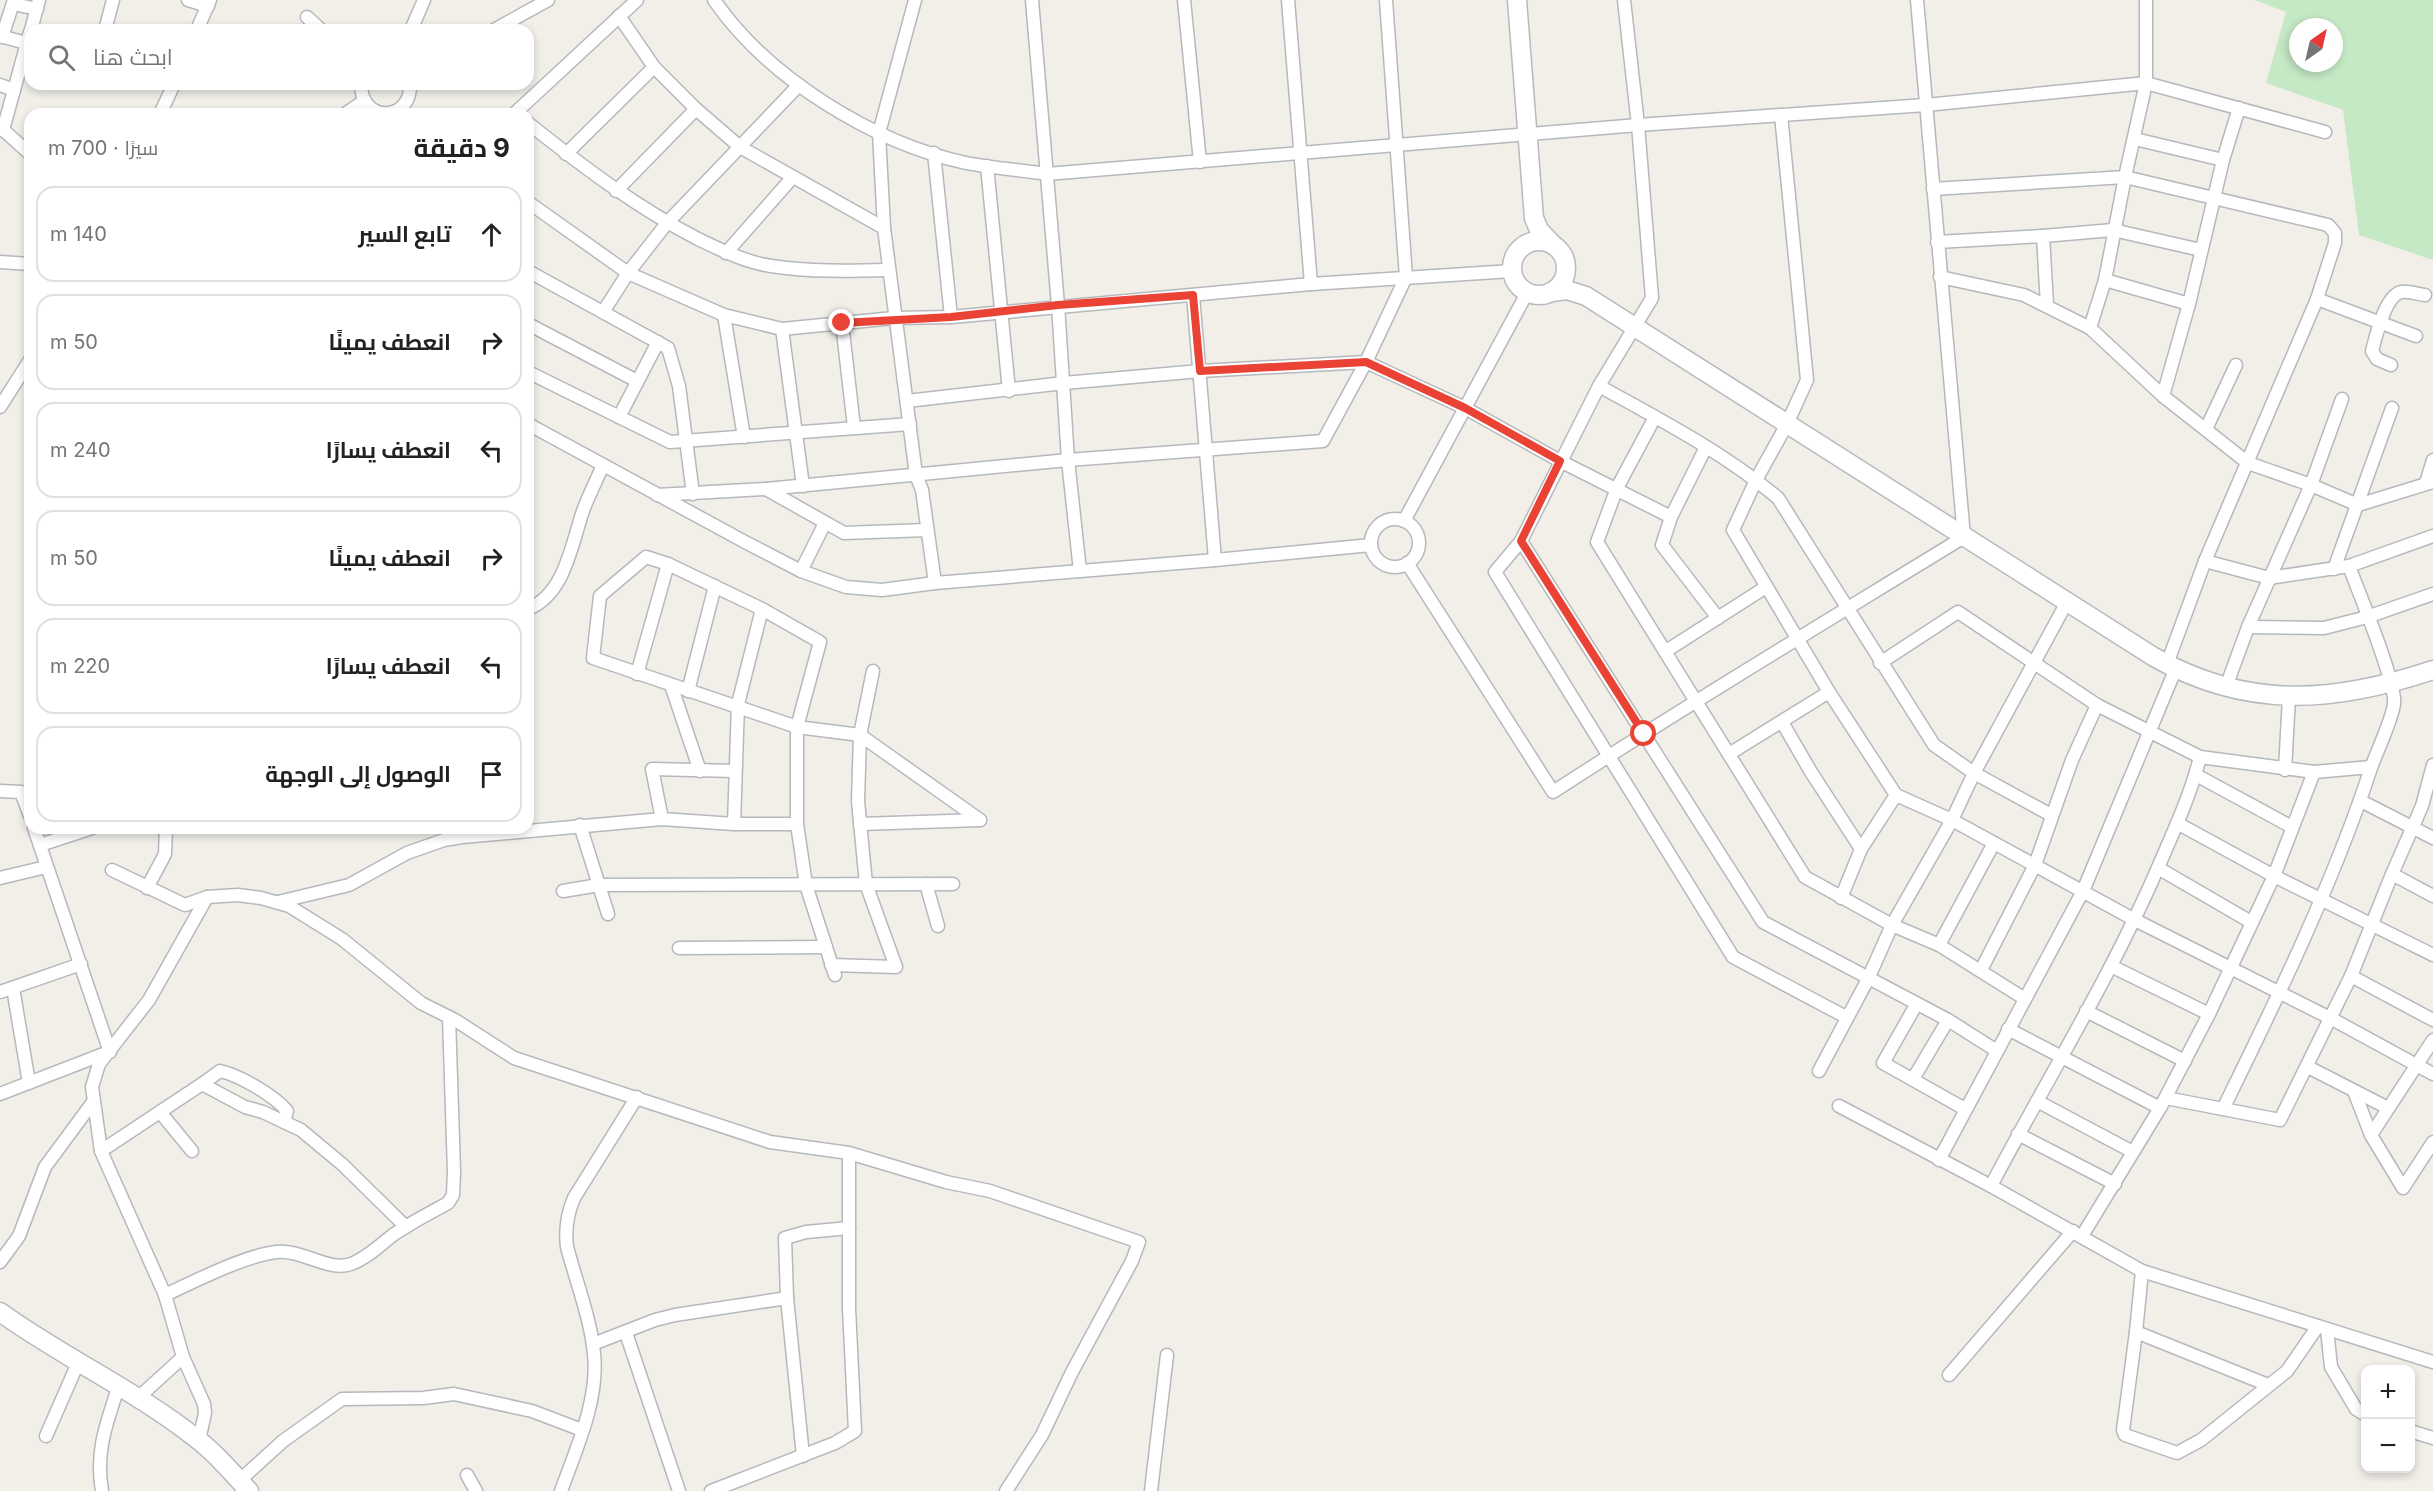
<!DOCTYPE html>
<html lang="ar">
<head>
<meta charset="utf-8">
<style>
	body { margin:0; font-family:Inter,Cairo,sans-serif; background:#f2f2f2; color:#202124; direction:rtl }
	.controls { position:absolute; right:18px; bottom:18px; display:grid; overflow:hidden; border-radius:12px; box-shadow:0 3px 9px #0003 }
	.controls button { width:54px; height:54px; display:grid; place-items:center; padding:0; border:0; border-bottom:2px solid #e0e0e0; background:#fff; color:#202124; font:30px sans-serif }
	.compass { position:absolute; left:2289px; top:18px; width:54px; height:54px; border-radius:50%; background:#fff; box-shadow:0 3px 9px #0003; rotate:34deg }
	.stop { position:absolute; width:18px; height:18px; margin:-14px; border:4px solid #ea4335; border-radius:50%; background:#fff }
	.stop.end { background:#ea4335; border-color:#fff; box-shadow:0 2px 6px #0008 }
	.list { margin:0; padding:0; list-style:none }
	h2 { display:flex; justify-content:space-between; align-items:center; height:78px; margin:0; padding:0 24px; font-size:26px }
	h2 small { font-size:20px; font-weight:400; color:#757577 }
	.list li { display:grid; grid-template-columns:39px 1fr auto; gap:18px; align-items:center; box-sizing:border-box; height:96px; margin:0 12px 12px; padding:0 12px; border:2px solid #e0e0e0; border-radius:18px }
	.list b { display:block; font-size:22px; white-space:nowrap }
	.list em { font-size:20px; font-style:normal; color:#757577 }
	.icon { flex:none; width:33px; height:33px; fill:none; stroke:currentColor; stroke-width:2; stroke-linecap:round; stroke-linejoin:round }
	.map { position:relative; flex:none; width:2433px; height:1491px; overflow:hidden; direction:ltr }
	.search { position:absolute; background:#fff; box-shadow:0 3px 9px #0003; left:24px; top:24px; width:510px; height:66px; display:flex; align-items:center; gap:15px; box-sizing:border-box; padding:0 21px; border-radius:18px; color:#757577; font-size:22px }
	.panel { position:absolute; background:#fff; box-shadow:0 3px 9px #0003; left:24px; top:108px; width:510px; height:726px; border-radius:18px; direction:rtl }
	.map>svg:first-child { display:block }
	.green { fill:#c5e8c5; fill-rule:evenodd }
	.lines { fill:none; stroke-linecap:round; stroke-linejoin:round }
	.street-casing { stroke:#b5b8bc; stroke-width:15 }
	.secondary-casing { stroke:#b6babf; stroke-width:21 }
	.street { stroke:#fff; stroke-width:12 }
	.secondary { stroke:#fff; stroke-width:18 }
	.route { stroke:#ea4335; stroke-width:8 }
</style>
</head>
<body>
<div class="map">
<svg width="2433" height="1491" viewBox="0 0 2433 1491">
	<rect width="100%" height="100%" fill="#f1efe8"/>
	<path class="green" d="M2255,0H2433V260L2359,235L2343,110L2266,83L2286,12ZM2298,27H2334V63H2298Z"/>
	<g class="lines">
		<defs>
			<g id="street">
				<polyline points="188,0 208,6"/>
				<path d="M714,0C768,78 873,143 966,163C992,168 1020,170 1047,174L1638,125L1926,105L2146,83L2325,132"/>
				<polyline points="915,0 879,133 884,228 916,475 922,490 935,583"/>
				<polyline points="1032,0 1058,305 1068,460 1080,571"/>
				<polyline points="1184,0 1200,162"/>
				<polyline points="1288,0 1311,284"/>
				<polyline points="1624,0 1638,125 1652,298 1599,386 1521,541 1763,922 1948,1020 1997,1051"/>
				<polyline points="13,4 37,9"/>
				<polyline points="619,16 654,67 696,109 740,147 884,228"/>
				<polyline points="307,17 321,30"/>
				<polyline points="31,30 39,0"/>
				<polyline points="105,30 113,0"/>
				<polyline points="197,30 210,0"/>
				<polyline points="411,30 424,0"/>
				<polyline points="494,30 548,0"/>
				<polyline points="0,36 30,44"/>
				<polyline points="2,37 14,0"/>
				<path d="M361,84C361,124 412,122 410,84"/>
				<polyline points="0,85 14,90"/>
				<polyline points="160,114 174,84"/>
				<polyline points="345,114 364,101"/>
				<polyline points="514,114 637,0"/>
				<polyline points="1781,115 1807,380 1787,424 1756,480 1733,530 1829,692 1896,795 1952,820 2135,920 2332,1019 2433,1074"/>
				<path d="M528,123C582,166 636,207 698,239C721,250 745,262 771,266C810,272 849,271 889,270"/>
				<polyline points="0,127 30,154"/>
				<polyline points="3,130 30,32"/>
				<polyline points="2135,139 2223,160"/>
				<polyline points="934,153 951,317"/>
				<polyline points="566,154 654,67"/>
				<polyline points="987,166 1009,391"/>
				<polyline points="1933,189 2125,177 2146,83 2146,0"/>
				<polyline points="616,191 696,109"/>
				<polyline points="528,202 628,273 724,315"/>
				<polyline points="1937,242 2043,236"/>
				<polyline points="726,253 792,178"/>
				<polyline points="0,262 30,264"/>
				<polyline points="528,271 668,348 679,386 693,494"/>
				<polyline points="1940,277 2024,295 2090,328 2163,396 2248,463 2311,485 2358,505 2433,482"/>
				<polyline points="2105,280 2189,304"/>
				<polyline points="1193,295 1215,560"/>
				<polyline points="2317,299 2416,336"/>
				<polyline points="2047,305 2043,236 2113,230 2201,250"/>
				<polyline points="603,312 628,273 667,223 799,85"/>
				<polyline points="842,323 854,427"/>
				<polyline points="528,324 637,381"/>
				<polyline points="2090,328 2105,280 2125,177 2328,225 2335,233 2335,243 2317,299 2205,561 2167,664"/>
				<polyline points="782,329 803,486"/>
				<path d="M2391,365L2377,359L2372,351C2376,336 2385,296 2401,292C2408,291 2418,294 2425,295"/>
				<polyline points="528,372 670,442 910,424"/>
				<path d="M1599,386C1661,420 1724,453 1778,498L1934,745L1974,773L2051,815"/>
				<polyline points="2163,396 2189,304 2223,160 2239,108"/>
				<polyline points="907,401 1064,383 1200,371 1366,362 1465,408 1560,461 1671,517"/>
				<polyline points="0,407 30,360"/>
				<polyline points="619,417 658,342"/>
				<polyline points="1655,417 1617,488 1597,542 1805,877 1892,925 1939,945 2025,999"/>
				<polyline points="528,424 745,542 801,571 846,587 882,590 935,583 1215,560 1371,545"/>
				<polyline points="2206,429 2236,365"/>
				<polyline points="744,437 724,315 782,329 894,318 951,317 1311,284 1512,271"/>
				<polyline points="1706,447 1671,517 1662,545 1718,618"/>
				<polyline points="2426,483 2433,460"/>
				<polyline points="766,489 844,533 927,530"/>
				<polyline points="657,495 766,489 1068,460 1323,441 1366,362 1406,277 1386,0"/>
				<circle cx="1395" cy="543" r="24"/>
				<polyline points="1404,521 1527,293"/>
				<polyline points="1521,541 1495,572 1733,957 1846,1017"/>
				<polyline points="2205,561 2269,578 2349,566 2433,536"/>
				<path d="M1407,563L1553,792C1688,704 1827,621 1964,537L1917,0"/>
				<polyline points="668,564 646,557 600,596 593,658 797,727 860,735 980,820"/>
				<polyline points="2334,569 2392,408"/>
				<polyline points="801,571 825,523"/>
				<path d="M528,609C566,594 572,541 584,508C590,493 597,479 603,465"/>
				<polyline points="2248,627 2324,628 2367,617 2433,594"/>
				<polyline points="1666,651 1766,587"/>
				<polyline points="1880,663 1958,612 2097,705"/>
				<polyline points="637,674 668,564 762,609 820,642 797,727 797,824 806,885 835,975"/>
				<polyline points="671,685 700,771"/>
				<polyline points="2226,687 2248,627 2311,485 2342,399"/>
				<polyline points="688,691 715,586"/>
				<polyline points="1782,722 1811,772 1861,849"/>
				<polyline points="1729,754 1829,692"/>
				<polyline points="2285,770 2289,697"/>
				<polyline points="2196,775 2292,827"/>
				<polyline points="0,791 21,792 30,816"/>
				<polyline points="2361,801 2433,838"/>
				<polyline points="662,819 652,769 735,771"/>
				<polyline points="2177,823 2274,876 2433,955"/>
				<polyline points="734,824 738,704 762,609"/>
				<polyline points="860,824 980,820"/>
				<polyline points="580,825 608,914"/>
				<polyline points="34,828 110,1052"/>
				<polyline points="40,845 92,828"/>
				<polyline points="2158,868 2251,922"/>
				<polyline points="112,870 185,905 207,897 238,895 261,898 289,906 342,939 421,1003 455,1020 514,1058 770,1142 849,1153 946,1182 990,1191 1139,1242 1132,1261 1072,1372 1042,1435 1006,1491"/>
				<polyline points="2392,874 2433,896"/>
				<polyline points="0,878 46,867"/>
				<polyline points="926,884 938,926"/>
				<polyline points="147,888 165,854 166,828"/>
				<polyline points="563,891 599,885 953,884"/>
				<polyline points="1841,898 1861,849 1896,795"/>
				<polyline points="278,902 349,885 407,853 444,840 462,837 662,819 734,824 797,824"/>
				<polyline points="1939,945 1994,843"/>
				<polyline points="679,948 826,947"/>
				<polyline points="831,965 896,967 866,884 858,801 860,735 873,671"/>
				<polyline points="2111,966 2209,1014"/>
				<polyline points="1981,970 2035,865 2072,760 2097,705 2200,757 2314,772 2371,767"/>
				<polyline points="2351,976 2433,1020"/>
				<polyline points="13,988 29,1083"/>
				<polyline points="0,992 81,964"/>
				<polyline points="1916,1005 1883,1063 1965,1109"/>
				<polyline points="2086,1011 2185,1061"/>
				<polyline points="2008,1029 2160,1108"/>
				<polyline points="2308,1067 2388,1108"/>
				<polyline points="1819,1071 1868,979 1892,925 1952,820 1974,773 2067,602"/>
				<polyline points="1913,1079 1948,1020"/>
				<path d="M202,1084L220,1071C239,1075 275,1096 287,1111L284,1122"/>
				<polyline points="2354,1091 2371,1135 2403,1188 2433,1142"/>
				<polyline points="0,1094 106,1053"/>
				<polyline points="2166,1098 2280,1120 2351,976 2392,874 2422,806 2433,765"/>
				<polyline points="2037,1101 2133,1152"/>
				<polyline points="1839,1106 1991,1186 2142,1271 2433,1362"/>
				<path d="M2223,1109C2278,997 2332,886 2371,768C2377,751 2392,720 2394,704C2397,683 2358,591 2349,566"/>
				<polyline points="160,1112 192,1151"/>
				<polyline points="2018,1134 2115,1184"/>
				<polyline points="2371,1135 2433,1040"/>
				<polyline points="101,1151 202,1084 245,1107 263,1112 301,1130 343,1165 406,1227"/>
				<polyline points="1939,1160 2083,891 2176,668"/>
				<path d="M1991,1186C2047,1079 2112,975 2160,863C2175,828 2191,794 2200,757"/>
				<polyline points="2082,1236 2160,1108 2209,1014 2274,876 2314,772"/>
				<polyline points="0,1262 19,1236 45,1167 93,1102"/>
				<polyline points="2142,1271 2136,1332 2268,1385"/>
				<path d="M165,1295C195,1281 244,1256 276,1252C302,1249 328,1272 351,1264C367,1258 380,1245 393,1235C410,1223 430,1213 448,1203L453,1195L454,1172L449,1017"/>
				<polyline points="2327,1329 2331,1367 2356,1409 2366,1415"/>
				<polyline points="2136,1332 2123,1430 2125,1435 2177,1453 2201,1440 2287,1371 2318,1326"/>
				<polyline points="626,1333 679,1491"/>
				<polyline points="593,1344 655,1320 675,1315 787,1298"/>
				<polyline points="1949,1375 2073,1231"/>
				<polyline points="139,1397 183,1357"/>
				<polyline points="2410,1431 2433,1438"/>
				<polyline points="46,1436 78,1363"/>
				<polyline points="199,1440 205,1413 204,1404 183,1357 165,1295 101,1151 92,1087 99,1064 149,1000 207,897"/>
				<polyline points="803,1456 787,1298 785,1238 806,1232 849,1228"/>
				<polyline points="467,1475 476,1491"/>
				<polyline points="239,1481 283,1441 342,1399 423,1398 454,1394 532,1411 582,1430"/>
				<path d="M102,1491C95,1451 107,1422 119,1385"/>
				<path d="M561,1491C576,1449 599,1400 594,1354C591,1320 576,1281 567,1247C565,1230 567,1214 574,1198L637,1097"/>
				<polyline points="711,1491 835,1443 855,1431 849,1308 849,1153"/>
				<polyline points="1151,1491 1167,1355"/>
			</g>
			<g id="secondary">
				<polyline points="1517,0 1534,218 1539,230 1553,245"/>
				<circle cx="1539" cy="268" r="27"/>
				<path d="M1551,292L1567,290L1586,296L2154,657C2248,710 2334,703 2433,670"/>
				<path d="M0,1312C64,1358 135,1390 197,1439C216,1453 233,1474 249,1491"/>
			</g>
		</defs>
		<use href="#street" class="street-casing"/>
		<use href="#secondary" class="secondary-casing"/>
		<use href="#street" class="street"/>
		<use href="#secondary" class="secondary"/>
	</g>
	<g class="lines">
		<polyline class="route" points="842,323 951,317 1058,305 1193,295 1200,371 1366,362 1465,408 1560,461 1521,541 1644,734"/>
	</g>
</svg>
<div class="controls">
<button>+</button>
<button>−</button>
</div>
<svg class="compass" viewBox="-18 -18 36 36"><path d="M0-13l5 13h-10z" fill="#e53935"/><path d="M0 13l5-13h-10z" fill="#757577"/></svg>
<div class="stop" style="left:1644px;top:734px"></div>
<div class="stop end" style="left:842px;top:323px"></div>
<div class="search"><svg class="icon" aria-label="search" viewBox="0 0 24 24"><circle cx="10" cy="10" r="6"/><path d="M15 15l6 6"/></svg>ابحث هنا</div>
<section class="panel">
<h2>9 دقيقة<small>سيرًا · 700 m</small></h2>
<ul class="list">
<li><svg class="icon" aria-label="ahead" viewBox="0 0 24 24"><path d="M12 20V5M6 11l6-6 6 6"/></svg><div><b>تابع السير</b></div><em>140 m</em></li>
<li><svg class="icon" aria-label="right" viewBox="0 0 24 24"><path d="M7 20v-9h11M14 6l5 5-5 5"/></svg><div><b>انعطف يمينًا</b></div><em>50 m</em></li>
<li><svg class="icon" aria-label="left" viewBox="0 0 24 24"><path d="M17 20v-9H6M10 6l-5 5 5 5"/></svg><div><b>انعطف يسارًا</b></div><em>240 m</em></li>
<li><svg class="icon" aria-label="right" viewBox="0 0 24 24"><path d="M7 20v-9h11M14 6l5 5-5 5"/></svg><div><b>انعطف يمينًا</b></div><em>50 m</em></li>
<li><svg class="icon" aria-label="left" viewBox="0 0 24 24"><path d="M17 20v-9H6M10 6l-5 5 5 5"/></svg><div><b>انعطف يسارًا</b></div><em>220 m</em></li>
<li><svg class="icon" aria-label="arrive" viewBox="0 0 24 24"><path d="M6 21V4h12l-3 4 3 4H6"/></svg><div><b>الوصول إلى الوجهة</b></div></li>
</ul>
</section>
</div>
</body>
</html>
